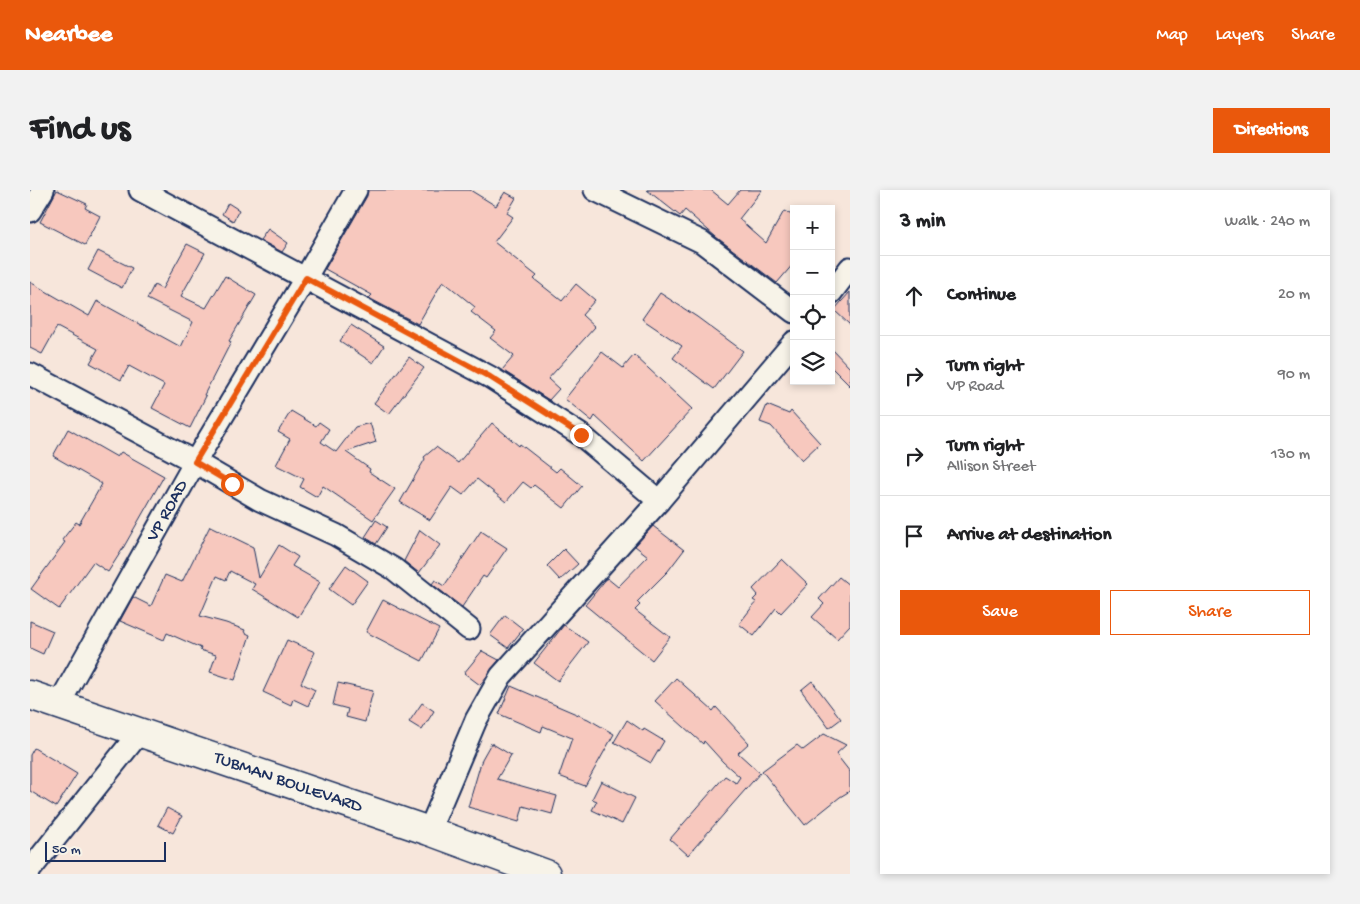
<!DOCTYPE html>
<html lang="en">
<head>
<meta charset="utf-8">
<style>
	body { margin:0; font-family:"Gochi Hand",sans-serif; background:#f2f2f2; color:#202124 }
	.controls { position:absolute; right:15px; top:15px; display:grid; overflow:hidden; border-radius:0px; box-shadow:0 2px 8px #0003 }
	.controls button { width:45px; height:45px; display:grid; place-items:center; padding:0; border:0; border-bottom:1px solid #e0e0e0; background:#fff; color:#202124; font:25px sans-serif }
	.scale { position:absolute; left:15px; bottom:12px; width:121px; box-sizing:border-box; padding-left:5px; border:2px solid #1b2f5e; border-top:0; font-size:14px; line-height:18px; white-space:nowrap; color:#1b2f5e; -webkit-text-stroke:4px #f7f3e8; paint-order:stroke }
	.stop { position:absolute; width:15px; height:15px; margin:-11px; border:4px solid #ea580c; border-radius:50%; background:#fff }
	.stop.end { background:#ea580c; border-color:#fff; box-shadow:0 1px 5px #0008 }
	.list { margin:0; padding:0; list-style:none }
	h2 { display:flex; justify-content:space-between; align-items:center; height:65px; margin:0; padding:0 20px; font-size:21px }
	h2 small { font-size:16px; font-weight:400; color:#757577 }
	.list li { display:grid; grid-template-columns:32px 1fr auto; gap:15px; align-items:center; box-sizing:border-box; height:80px; padding:0 20px; border-top:1px solid #e0e0e0 }
	.list b { display:block; font-size:19px; white-space:nowrap }
	.list p { margin:0; font-size:16px; white-space:nowrap; color:#757577 }
	.list em { font-size:16px; font-style:normal; color:#757577 }
	.actions { display:flex; gap:10px; padding:15px 20px }
	.actions a { flex:1; padding:11px 0; border:1px solid #ea580c; border-radius:0px; text-align:center; font-size:18px; color:#ea580c }
	.actions .main { background:#ea580c; color:#fff }
	.icon { flex:none; width:28px; height:28px; fill:none; stroke:currentColor; stroke-width:2; stroke-linecap:round; stroke-linejoin:round }
	.map { position:relative; flex:none; width:820px; height:684px; overflow:hidden; border-radius:0px }
	header { display:flex; align-items:center; gap:30px; box-sizing:border-box; height:70px; padding:0 25px; background:#ea580c; color:#fff }
	header strong { font-size:24px }
	nav { display:flex; gap:28px; margin-inline-start:auto; font-size:18px }
	.intro { display:flex; align-items:center; justify-content:space-between; box-sizing:border-box; height:120px; padding:0 30px }
	h1 { margin:0; font-size:35px }
	.button { padding:12px 22px; border-radius:0px; background:#ea580c; color:#fff; font-size:18px; font-weight:700 }
	main { display:flex; gap:30px; padding:0 30px }
	aside { flex:1; background:#fff; border-radius:0px; box-shadow:0 2px 8px #0003 }
	.map>svg:first-child { display:block }
	.building { fill:#f7c8be; stroke:#1b2f5e }
	.lines { fill:none; stroke-linecap:round; stroke-linejoin:round }
	.minor-casing { stroke:#1b2f5e; stroke-width:25 }
	.highway-casing { stroke:#1b2f5e; stroke-width:31 }
	.minor { stroke:#f7f3e8; stroke-width:21 }
	.highway { stroke:#f7f3e8; stroke-width:28 }
	.route { stroke:#ea580c; stroke-width:6 }
	.labels { text-anchor:middle; dominant-baseline:central; stroke-width:4.5; stroke-linejoin:round; paint-order:stroke }
	.street-label { font-size:18px; fill:#1b2f5e; stroke:#f7f3e8 }
</style>
</head>
<body>
<header>
<strong>Nearbee</strong>
<nav><a>Map</a><a>Layers</a><a>Share</a></nav>
</header>
<div class="intro"><h1>Find us</h1><a class="button">Directions</a></div>
<main>
<div class="map">
<svg width="820" height="684" viewBox="0 0 820 684">
	<rect width="100%" height="100%" fill="#f7e6db"/>
	<filter id="ink" filterUnits="userSpaceOnUse"><feTurbulence type="fractalNoise" baseFrequency=".02" numOctaves="2"/><feDisplacementMap in="SourceGraphic" scale="10" xChannelSelector="R" yChannelSelector="G"/><feConvolveMatrix kernelMatrix="1 2 1 2 8 2 1 2 1" color-interpolation-filters="sRGB"/></filter>
	<g filter="url(#ink)">
		<g class="building">
			<polygon points="27,0 57,14 55,18 70,26 55,55 10,32"/>
			<polygon points="338,0 440,0 466,16 475,2 486,8 477,23 483,27 464,52 507,86 504,89 532,111 546,94 565,110 552,125 565,137 518,189 529,199 519,210 472,180 484,166 460,148 466,141 441,122 445,117 413,91 388,134 339,108 342,105 295,79 337,6"/>
			<polygon points="617,0 681,0 698,14 710,0 732,0 709,29 736,53 754,21 764,26 764,73 747,93 686,47 655,20 650,26"/>
			<polygon points="198,13 209,20 203,31 192,24"/>
			<polygon points="238,39 258,53 252,62 230,50"/>
			<polygon points="157,54 175,63 151,106 176,118 195,86 226,105 199,151 201,152 174,205 176,206 160,238 122,218 134,195 99,176 91,190 60,173 68,159 27,137 12,164 0,158 0,92 59,126 67,111 151,157 163,132 117,109 124,95 132,99"/>
			<polygon points="68,61 102,78 92,98 58,80"/>
			<polygon points="820,102 820,135 804,120"/>
			<polygon points="630,103 667,127 713,161 684,199 643,168 652,156 612,129"/>
			<polygon points="321,135 354,156 343,173 310,151"/>
			<polygon points="801,158 820,178 820,196 801,177"/>
			<polygon points="572,162 593,178 604,165 662,219 614,271 565,226 562,231 535,209"/>
			<polygon points="379,167 394,178 359,224 344,213"/>
			<polygon points="737,215 759,224 761,221 790,253 772,270 741,236 730,232"/>
			<polygon points="261,221 286,236 289,232 299,239 291,252 306,262 325,237 340,233 346,252 316,262 340,279 339,282 365,299 343,330 293,296 287,307 270,297 274,289 246,275 260,249 248,242"/>
			<polygon points="462,233 489,256 490,254 526,282 530,278 552,296 534,318 504,295 501,298 493,292 476,312 447,289 433,305 422,297 400,330 370,312 395,269 394,267 406,257 428,273"/>
			<polygon points="38,239 87,267 91,262 134,286 92,360 78,382 63,372 29,419 1,399 35,352 32,350 46,332 49,334 72,294 23,266"/>
			<polygon points="346,330 357,337 346,354 335,347"/>
			<polygon points="180,336 223,357 229,388 249,355 268,367 262,376 290,392 268,427 222,399 225,394 200,381 196,390 187,386 170,426 196,433 215,440 214,442 220,445 205,490 180,482 186,465 170,460 171,458 137,443 134,450 90,431 103,407 121,416 135,385 152,392"/>
			<polygon points="623,336 654,360 638,381 607,412 610,415 605,420 640,447 622,470 555,415 577,388 588,397 618,366 605,356"/>
			<polygon points="390,340 410,355 389,383 374,371"/>
			<polygon points="451,341 477,358 456,388 453,386 432,417 402,394 405,390 414,396"/>
			<polygon points="534,359 548,374 530,390 517,376"/>
			<polygon points="752,369 778,394 751,423 746,418 724,446 709,434 726,412 723,410 728,405 723,399"/>
			<polygon points="316,375 338,391 321,415 299,399"/>
			<polygon points="809,387 820,396 820,435 807,449 782,427 794,414 789,409"/>
			<polygon points="353,410 409,439 392,471 336,442"/>
			<polygon points="475,425 493,439 478,458 460,445"/>
			<polygon points="0,431 23,441 13,464 0,458"/>
			<polygon points="534,435 558,452 528,491 504,473"/>
			<polygon points="257,450 285,462 271,493 285,500 278,516 263,509 261,515 233,502"/>
			<polygon points="452,461 469,470 450,495 434,483"/>
			<polygon points="646,488 683,521 686,517 719,553 708,563 730,583 658,665 640,649 695,586 706,593 710,587 693,572 674,551 673,554 625,511"/>
			<polygon points="782,491 811,529 799,538 771,500"/>
			<polygon points="308,493 343,501 335,532 316,527 318,519 303,515"/>
			<polygon points="481,496 558,529 584,544 555,596 529,586 542,548 513,536 511,542 469,524"/>
			<polygon points="392,513 404,521 392,540 379,532"/>
			<polygon points="597,530 613,541 614,539 634,551 621,573 584,552"/>
			<polygon points="794,544 816,555 806,564 820,582 820,601 810,607 775,635 732,581 767,555 773,560"/>
			<polygon points="461,553 481,565 467,589 527,606 522,624 493,616 489,632 438,617 452,569"/>
			<polygon points="4,558 47,584 26,617 0,601 0,565"/>
			<polygon points="571,591 605,608 592,634 562,620 567,611 562,609"/>
			<polygon points="137,618 152,626 143,643 128,635"/>
		</g>
		<g class="lines">
			<defs>
				<g id="minor">
					<polyline points="110,0 460,187 551,245 629,311"/>
					<polyline points="565,0 672,52 764,122"/>
					<polyline points="0,21 13,0"/>
					<polyline points="801,103 820,78"/>
					<polyline points="0,184 165,272 230,310 306,345 364,379 439,439"/>
					<polyline points="29,514 165,272 276,87 326,0"/>
					<polyline points="399,641 446,530 471,486 629,311 764,152"/>
					<polyline points="0,680 109,543"/>
				</g>
				<polyline id="highway" points="0,505 399,641 516,684"/>
			</defs>
			<use href="#minor" class="minor-casing"/>
			<use href="#highway" class="highway-casing"/>
			<use href="#minor" class="minor"/>
			<use href="#highway" class="highway"/>
		</g>
	</g>
	<g class="lines" filter="url(#ink)">
		<polyline class="route" points="202,294 165,272 276,88 460,187 551,245"/>
	</g>
	<g class="labels">
		<g class="street-label">
			<text transform="translate(138 321) rotate(-61)">VP ROAD</text>
			<text transform="translate(258 593) rotate(19)">TUBMAN BOULEVARD</text>
		</g>
	</g>
</svg>
<div class="controls">
<button>+</button>
<button>−</button>
<button><svg class="icon" aria-label="locate" viewBox="0 0 24 24"><circle cx="12" cy="12" r="6"/><path d="M12 2v4M12 18v4M2 12h4M18 12h4"/></svg></button>
<button><svg class="icon" aria-label="layers" viewBox="0 0 24 24"><path d="M12 4l9 5-9 5-9-5zM3 14l9 5 9-5"/></svg></button>
</div>
<div class="scale">50 m</div>
<div class="stop" style="left:202px;top:294px"></div>
<div class="stop end" style="left:551px;top:245px"></div>
</div>
<aside>
<h2>3 min<small>Walk · 240 m</small></h2>
<ul class="list">
<li><svg class="icon" aria-label="ahead" viewBox="0 0 24 24"><path d="M12 20V5M6 11l6-6 6 6"/></svg><div><b>Continue</b></div><em>20 m</em></li>
<li><svg class="icon" aria-label="right" viewBox="0 0 24 24"><path d="M7 20v-9h11M14 6l5 5-5 5"/></svg><div><b>Turn right</b><p>VP Road</p></div><em>90 m</em></li>
<li><svg class="icon" aria-label="right" viewBox="0 0 24 24"><path d="M7 20v-9h11M14 6l5 5-5 5"/></svg><div><b>Turn right</b><p>Allison Street</p></div><em>130 m</em></li>
<li><svg class="icon" aria-label="arrive" viewBox="0 0 24 24"><path d="M6 21V4h12l-3 4 3 4H6"/></svg><div><b>Arrive at destination</b></div></li>
</ul>
<div class="actions"><a class="main">Save</a><a>Share</a></div>
</aside>
</main>
</body>
</html>
